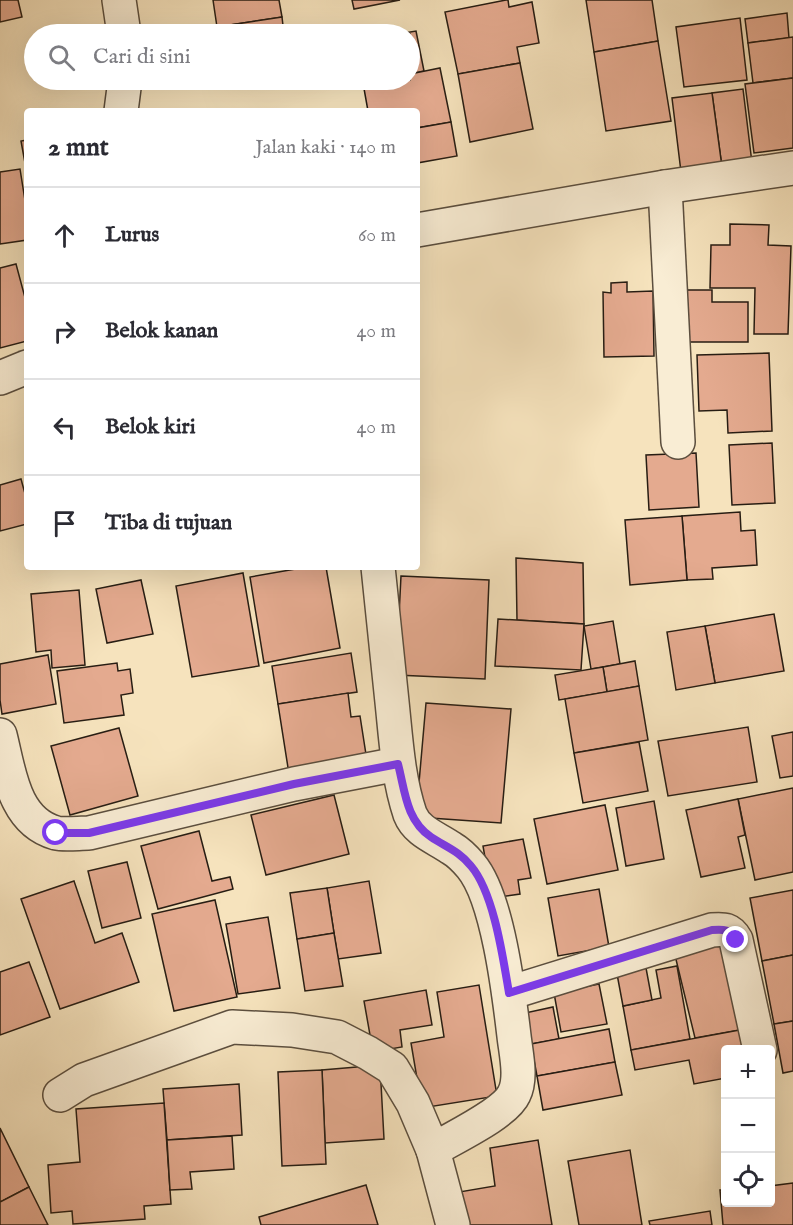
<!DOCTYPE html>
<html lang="id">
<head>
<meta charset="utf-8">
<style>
	body { margin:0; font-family:"IM FELL English",serif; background:#f2f2f3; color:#2b2b33 }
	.controls { position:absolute; right:18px; bottom:18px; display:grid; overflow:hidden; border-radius:6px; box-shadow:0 6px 24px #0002 }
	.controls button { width:54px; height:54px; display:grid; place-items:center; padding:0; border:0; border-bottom:2px solid #e1e1e2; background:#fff; color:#2b2b33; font:30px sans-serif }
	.stop { position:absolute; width:18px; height:18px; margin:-14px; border:4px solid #7c3aed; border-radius:50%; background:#fff }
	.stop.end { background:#7c3aed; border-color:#fff; box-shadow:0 2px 6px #0008 }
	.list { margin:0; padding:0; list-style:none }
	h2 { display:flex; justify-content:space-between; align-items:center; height:78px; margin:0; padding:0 24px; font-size:26px }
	h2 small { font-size:20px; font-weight:400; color:#7c7c81 }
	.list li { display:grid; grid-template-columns:39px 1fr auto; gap:18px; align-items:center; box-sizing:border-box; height:96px; padding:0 24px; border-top:2px solid #e1e1e2 }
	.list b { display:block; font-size:22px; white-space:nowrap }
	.list em { font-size:20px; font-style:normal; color:#7c7c81 }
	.icon { flex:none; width:33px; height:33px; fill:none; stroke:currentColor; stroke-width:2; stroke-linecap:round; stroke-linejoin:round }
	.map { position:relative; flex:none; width:793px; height:1225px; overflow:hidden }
	.search { position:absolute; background:#fff; box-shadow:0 6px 24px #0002; left:24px; top:24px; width:396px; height:66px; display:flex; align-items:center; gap:15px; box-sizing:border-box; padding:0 21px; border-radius:33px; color:#7c7c81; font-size:22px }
	.panel { position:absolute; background:#fff; box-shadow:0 6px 24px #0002; left:24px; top:108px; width:396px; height:462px; border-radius:6px }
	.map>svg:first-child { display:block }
	.building { fill:#e4aa8f; stroke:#271d13; stroke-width:1.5 }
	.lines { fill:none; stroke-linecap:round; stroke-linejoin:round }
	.minor-casing { stroke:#5b4e3e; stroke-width:36 }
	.minor { stroke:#f9edd4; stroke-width:33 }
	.route { stroke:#7c3aed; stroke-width:8 }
</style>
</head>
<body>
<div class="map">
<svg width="793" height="1225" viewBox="0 0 793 1225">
	<rect width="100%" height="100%" fill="#f6e3bd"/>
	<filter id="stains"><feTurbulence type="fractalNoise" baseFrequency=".00333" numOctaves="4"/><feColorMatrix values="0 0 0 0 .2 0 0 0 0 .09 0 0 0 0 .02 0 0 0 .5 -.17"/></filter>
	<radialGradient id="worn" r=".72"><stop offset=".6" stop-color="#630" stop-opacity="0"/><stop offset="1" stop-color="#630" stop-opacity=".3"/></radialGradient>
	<g class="building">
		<polygon points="0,0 18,0 22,17 0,22"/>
		<polygon points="213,0 279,0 282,17 217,27"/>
		<polygon points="352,0 400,0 354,9"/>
		<polygon points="506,0 508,0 509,7 532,2 539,43 517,47 520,63 458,74 445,12"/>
		<polygon points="586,0 652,0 658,41 594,52"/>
		<polygon points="787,13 789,38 748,43 745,19"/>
		<polygon points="282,17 284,34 218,34 217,27"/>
		<polygon points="740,18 747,80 684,87 676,27"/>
		<polygon points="416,31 424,71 410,74 410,34 398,34"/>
		<polygon points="793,37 793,78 753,83 748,43"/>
		<polygon points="658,41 671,121 606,131 594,52"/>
		<polygon points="520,63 533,129 470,142 458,74"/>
		<polygon points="440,68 451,122 417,128 417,111 368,111 363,83 381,80 410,80 410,74"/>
		<polygon points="793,78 793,148 754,153 745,84"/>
		<polygon points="743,89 752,163 722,167 712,93"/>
		<polygon points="712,93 722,167 681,172 672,98"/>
		<polygon points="451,122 457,156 417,163 417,128"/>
		<polygon points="27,140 27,174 21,141"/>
		<polygon points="20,169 27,213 27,240 0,244 0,172"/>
		<polygon points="730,224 769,225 768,245 791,246 788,334 754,334 755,288 710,288 711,245 730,245"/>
		<polygon points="16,264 27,305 27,341 0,348 0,268"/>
		<polygon points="627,282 627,292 653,291 654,356 604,357 603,292 611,293 611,283"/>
		<polygon points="681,290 712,290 712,302 748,302 748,342 680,342"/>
		<polygon points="769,353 772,431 728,433 727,410 699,411 697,355"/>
		<polygon points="772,443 775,503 732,505 729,445"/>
		<polygon points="696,453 699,507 649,510 646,455"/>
		<polygon points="21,479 27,501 27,524 0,531 0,485"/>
		<polygon points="740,512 741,531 755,530 757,565 712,568 713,579 687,580 682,516"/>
		<polygon points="682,516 687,580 630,585 625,520"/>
		<polygon points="516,558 583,563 584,624 517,620"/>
		<polygon points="307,567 326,567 340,648 264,663 250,577"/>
		<polygon points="243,573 259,666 192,677 176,586"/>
		<polygon points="401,576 489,580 485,679 396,675"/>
		<polygon points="141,580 153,634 107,643 96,589"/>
		<polygon points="79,590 85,665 52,668 51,650 36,652 31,594"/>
		<polygon points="774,614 784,671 715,683 705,626"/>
		<polygon points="498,619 584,624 581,670 495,666"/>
		<polygon points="613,621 620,664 591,669 584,626"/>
		<polygon points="705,626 715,683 676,690 667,632"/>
		<polygon points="351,653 357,692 278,704 272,666"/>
		<polygon points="48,655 56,704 2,714 0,700 0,664"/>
		<polygon points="635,661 639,686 607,692 603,667"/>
		<polygon points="117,663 118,671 130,669 133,693 121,695 124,715 64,723 57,671"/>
		<polygon points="603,667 607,692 559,700 555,675"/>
		<polygon points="639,686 648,740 574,753 565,699"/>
		<polygon points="348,693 351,717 360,716 367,761 289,774 278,704"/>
		<polygon points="426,703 511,709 501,823 416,817"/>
		<polygon points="748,727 757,782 668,796 658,741"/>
		<polygon points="119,728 138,796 70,815 51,746"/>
		<polygon points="793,732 793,776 780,778 772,736"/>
		<polygon points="639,742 648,791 583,803 574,753"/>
		<polygon points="793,788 793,872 755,880 738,799"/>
		<polygon points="334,795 349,854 266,875 251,815"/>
		<polygon points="738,799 745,835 738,837 745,868 701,877 686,810"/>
		<polygon points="654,801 664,859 626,866 616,808"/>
		<polygon points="605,805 618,870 547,884 534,819"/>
		<polygon points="199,831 212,881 230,877 233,889 158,909 141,846"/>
		<polygon points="523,839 531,878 518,880 520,894 492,898 483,846"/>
		<polygon points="127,862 141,918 102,928 88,871"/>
		<polygon points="74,881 95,943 122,933 139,982 60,1009 21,899"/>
		<polygon points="369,881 381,953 338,959 327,888"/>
		<polygon points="327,888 334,933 297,939 290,893"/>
		<polygon points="599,889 609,947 558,956 548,898"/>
		<polygon points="793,890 793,955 762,961 750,898"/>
		<polygon points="215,900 237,997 174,1011 152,914"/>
		<polygon points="268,917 280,988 238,994 226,924"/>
		<polygon points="334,933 343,986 305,991 297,939"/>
		<polygon points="723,937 745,1029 695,1038 673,947"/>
		<polygon points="793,955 793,1021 774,1024 762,961"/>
		<polygon points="29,962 50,1017 0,1035 0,972"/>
		<polygon points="677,966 690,1039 631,1050 623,1006 661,998 656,970"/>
		<polygon points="646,968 652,1000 623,1006 617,974"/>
		<polygon points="599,984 607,1024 561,1032 554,993"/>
		<polygon points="479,985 497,1096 422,1108 411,1043 444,1037 437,992"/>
		<polygon points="426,990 432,1025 400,1030 402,1047 373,1052 364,1001"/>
		<polygon points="553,1007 559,1039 531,1044 525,1013"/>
		<polygon points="793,1021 793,1071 783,1073 774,1024"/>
		<polygon points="609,1029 615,1062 537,1076 531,1044"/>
		<polygon points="745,1029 749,1050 726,1050 726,1078 694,1084 689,1060 635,1070 631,1050"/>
		<polygon points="615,1062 622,1095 543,1110 537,1076"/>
		<polygon points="380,1065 384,1139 325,1143 322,1070"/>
		<polygon points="322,1070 326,1164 282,1166 278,1072"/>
		<polygon points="239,1084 242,1135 167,1140 163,1089"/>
		<polygon points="164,1103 171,1204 144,1206 145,1219 73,1224 72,1211 51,1213 48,1165 80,1162 76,1109"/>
		<polygon points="0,1128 29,1187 0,1202"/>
		<polygon points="232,1136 234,1169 190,1172 192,1189 170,1190 167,1140"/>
		<polygon points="538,1140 552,1225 464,1225 459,1192 495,1186 490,1148"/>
		<polygon points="630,1150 642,1225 579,1225 568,1161"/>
		<polygon points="793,1183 793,1225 723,1225 720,1190 726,1190 726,1202 770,1202 770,1186"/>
		<polygon points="366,1185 378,1225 261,1225 259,1217"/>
		<polygon points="29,1187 48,1225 0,1225 0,1202"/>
		<polygon points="710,1211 712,1225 650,1225 649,1221"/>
	</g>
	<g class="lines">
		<defs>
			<g id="minor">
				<polyline points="119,0 124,34"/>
				<polyline points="121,111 125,80"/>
				<polyline points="665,187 678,442"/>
				<polyline points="417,230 665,187 793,168"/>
				<polyline points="0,378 27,367"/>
				<path d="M378,567C383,612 387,657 392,702C396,740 398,778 410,814C417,832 437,838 451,848C458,852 466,860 471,866C498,898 509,994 514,1036C516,1054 522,1078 514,1094C505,1114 452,1138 433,1150L453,1225"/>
				<path d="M0,735C9,770 13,821 56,833C65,835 79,833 89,833L294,784L398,764"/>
				<path d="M509,993L712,930C724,929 730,929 736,940L760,1050"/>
				<polyline points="60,1095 84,1080 232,1027 292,1030 337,1037 368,1053 392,1068 413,1103 433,1150"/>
			</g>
		</defs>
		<use href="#minor" class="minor-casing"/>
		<use href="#minor" class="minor"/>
	</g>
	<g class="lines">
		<path class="route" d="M56,833H89L294,784L398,764C405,791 406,820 431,837C446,847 459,851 471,866C494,893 503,958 509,993L712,930C724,929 730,929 736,940"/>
	</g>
	<rect width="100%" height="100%" filter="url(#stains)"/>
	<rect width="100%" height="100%" fill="url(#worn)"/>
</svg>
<div class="controls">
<button>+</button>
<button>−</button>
<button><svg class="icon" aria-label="locate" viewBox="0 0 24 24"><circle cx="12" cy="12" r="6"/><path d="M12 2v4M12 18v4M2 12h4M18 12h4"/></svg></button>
</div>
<div class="stop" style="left:56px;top:833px"></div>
<div class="stop end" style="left:736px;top:940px"></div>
<div class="search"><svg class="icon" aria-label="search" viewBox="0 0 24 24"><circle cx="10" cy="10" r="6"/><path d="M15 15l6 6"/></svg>Cari di sini</div>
<section class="panel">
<h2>2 mnt<small>Jalan kaki · 140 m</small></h2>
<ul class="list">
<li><svg class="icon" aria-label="ahead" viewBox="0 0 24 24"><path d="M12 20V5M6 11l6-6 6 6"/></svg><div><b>Lurus</b></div><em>60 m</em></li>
<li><svg class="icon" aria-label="right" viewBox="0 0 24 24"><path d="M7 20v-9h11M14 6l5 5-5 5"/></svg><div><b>Belok kanan</b></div><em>40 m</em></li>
<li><svg class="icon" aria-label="left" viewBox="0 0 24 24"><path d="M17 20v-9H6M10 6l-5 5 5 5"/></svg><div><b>Belok kiri</b></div><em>40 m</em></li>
<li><svg class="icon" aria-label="arrive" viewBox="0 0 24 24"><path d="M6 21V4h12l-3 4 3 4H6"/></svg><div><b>Tiba di tujuan</b></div></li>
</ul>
</section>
</div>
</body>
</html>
